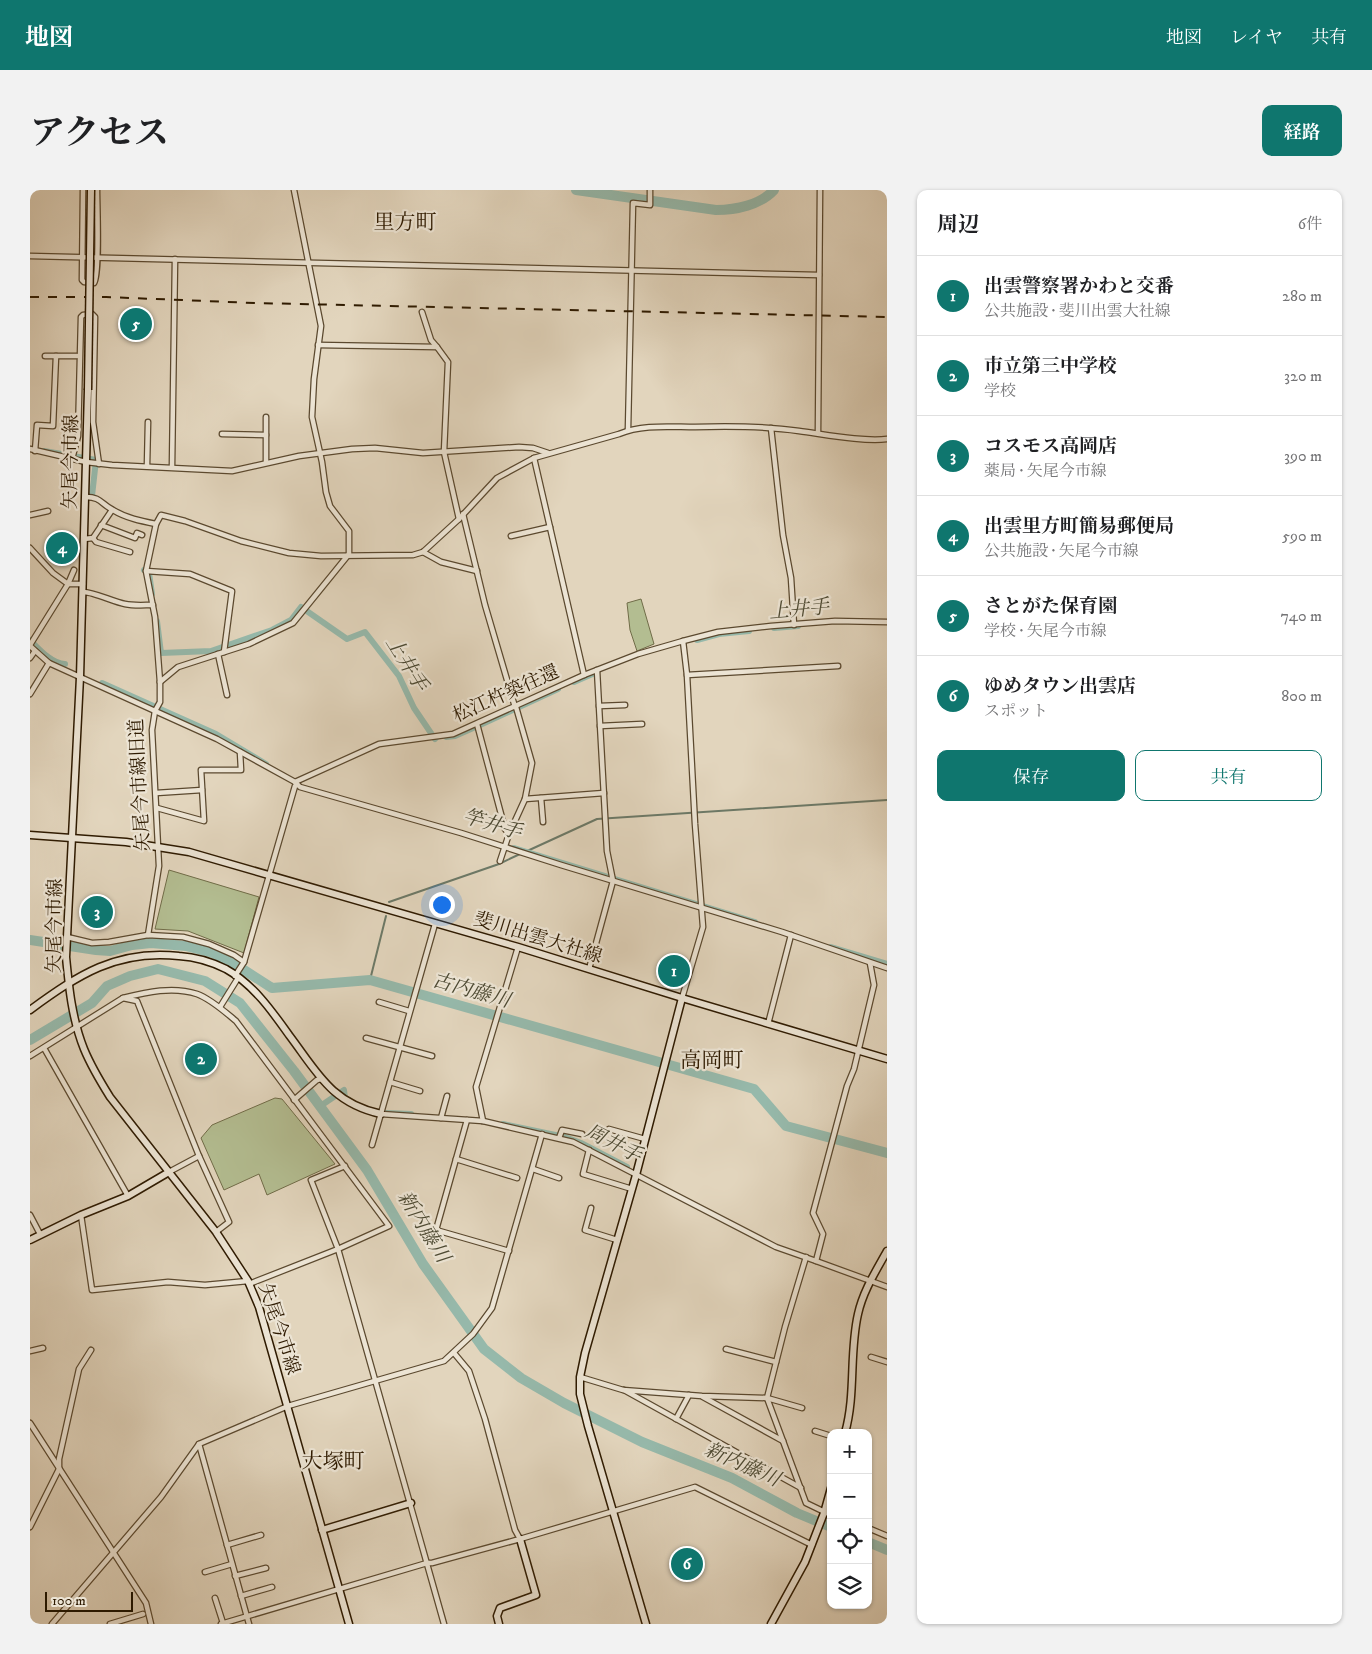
<!DOCTYPE html>
<html lang="ja">
<head>
<meta charset="utf-8">
<style>
	body { margin:0; font-family:"IM FELL DW Pica","Noto Serif JP",serif; background:#f2f2f2; color:#202124 }
	.controls { position:absolute; right:15px; bottom:15px; display:grid; overflow:hidden; border-radius:10px; box-shadow:0 1px 4px #0004 }
	.controls button { width:45px; height:45px; display:grid; place-items:center; padding:0; border:0; border-bottom:1px solid #e0e0e0; background:#fff; color:#202124; font:25px sans-serif }
	.scale { position:absolute; left:15px; bottom:12px; width:88px; box-sizing:border-box; padding-left:5px; border:2px solid #2e1a00; border-top:0; font-size:14px; line-height:18px; white-space:nowrap; color:#2e1a00; -webkit-text-stroke:4px #ece4d4; paint-order:stroke }
	.you { position:absolute; left:411px; top:714px; width:18px; height:18px; margin:-12px; border:4px solid #fff; border-radius:50%; background:#1a73e8; box-shadow:0 0 0 8px #1a73e833 }
	.badge { display:grid; place-items:center; width:32px; height:32px; border-radius:50%; background:#0f766e; color:#fff; font-size:16px; font-weight:700 }
	.pin { position:absolute; translate:-50% -50%; border:2px solid #fff; box-shadow:0 1px 5px #0006 }
	.list { margin:0; padding:0; list-style:none }
	h2 { display:flex; justify-content:space-between; align-items:center; height:65px; margin:0; padding:0 20px; font-size:21px }
	h2 small { font-size:16px; font-weight:400; color:#757577 }
	.list li { display:grid; grid-template-columns:32px 1fr auto; gap:15px; align-items:center; box-sizing:border-box; height:80px; padding:0 20px; border-top:1px solid #e0e0e0 }
	.list b { display:block; font-size:19px; white-space:nowrap }
	.list p { margin:0; font-size:16px; white-space:nowrap; color:#757577 }
	.list em { font-size:16px; font-style:normal; color:#757577 }
	.actions { display:flex; gap:10px; padding:15px 20px }
	.actions a { flex:1; padding:11px 0; border:1px solid #0f766e; border-radius:10px; text-align:center; font-size:18px; color:#0f766e }
	.actions .main { background:#0f766e; color:#fff }
	.icon { flex:none; width:28px; height:28px; fill:none; stroke:currentColor; stroke-width:2; stroke-linecap:round; stroke-linejoin:round }
	.map { position:relative; flex:none; width:857px; height:1434px; overflow:hidden; border-radius:10px }
	header { display:flex; align-items:center; gap:30px; box-sizing:border-box; height:70px; padding:0 25px; background:#0f766e; color:#fff }
	header strong { font-size:24px }
	nav { display:flex; gap:28px; margin-inline-start:auto; font-size:18px }
	.intro { display:flex; align-items:center; justify-content:space-between; box-sizing:border-box; height:120px; padding:0 30px }
	h1 { margin:0; font-size:35px }
	.button { padding:12px 22px; border-radius:10px; background:#0f766e; color:#fff; font-size:18px; font-weight:700 }
	main { display:flex; gap:30px; padding:0 30px }
	aside { flex:1; background:#fff; border-radius:10px; box-shadow:0 1px 4px #0004 }
	.map>svg:first-child { display:block }
	.green { fill:#b3bd91; stroke:#706c48 }
	.lines { fill:none; stroke-linecap:round; stroke-linejoin:round }
	.stream { stroke:#6c7967; stroke-width:2 }
	.canal { stroke:#96b9ab; stroke-width:6 }
	.river { stroke:#96b9ab; stroke-width:10 }
	.street-casing { stroke:#5b492f; stroke-width:7 }
	.secondary-casing { stroke:#2e1a00; stroke-width:9 }
	.street { stroke:#ece4d4; stroke-width:4.5 }
	.secondary { stroke:#ece4d4; stroke-width:6 }
	.rail { stroke:#2e1a00; stroke-width:2; stroke-dasharray:9 9; stroke-linecap:butt }
	.secondary-bridge-casing { stroke:#2e1a00; stroke-width:9; stroke-linecap:butt }
	.secondary-bridge { stroke:#ece4d4; stroke-width:6 }
	.labels { text-anchor:middle; dominant-baseline:central; stroke-width:4.5; stroke-linejoin:round; paint-order:stroke }
	.street-label { font-size:19px; fill:#2e1a00; stroke:#ece4d4 }
	.water-label { font-size:20px; font-style:italic; fill:#4d4a33; stroke:#ece4d4 }
	.quarter-label { font-size:21px; fill:#2e1a00; stroke:#ece4d4 }
</style>
</head>
<body>
<header>
<strong>地図</strong>
<nav><a>地図</a><a>レイヤ</a><a>共有</a></nav>
</header>
<div class="intro"><h1>アクセス</h1><a class="button">経路</a></div>
<main>
<div class="map">
<svg width="857" height="1434" viewBox="0 0 857 1434">
	<rect width="100%" height="100%" fill="#e2d5bd"/>
	<filter id="stains"><feTurbulence type="fractalNoise" baseFrequency=".004" numOctaves="4"/><feColorMatrix values="0 0 0 0 .2 0 0 0 0 .09 0 0 0 0 .02 0 0 0 .5 -.17"/></filter>
	<radialGradient id="worn" r=".72"><stop offset=".6" stop-color="#630" stop-opacity="0"/><stop offset="1" stop-color="#630" stop-opacity=".3"/></radialGradient>
	<g class="green">
		<polygon points="611,409 624,454 607,461 600,440 597,413"/>
		<polygon points="139,680 229,707 214,763 158,741 125,739"/>
		<polygon points="245,908 252,909 305,974 237,1005 229,984 194,1000 171,948 182,935"/>
	</g>
	<g class="lines">
		<g class="stream">
			<polyline points="495,662 567,629 857,610"/>
			<polyline points="359,712 469,674 490,664"/>
			<polyline points="340,790 356,726"/>
		</g>
		<g class="canal">
			<polyline points="14,261 66,270 62,306 68,310"/>
			<polyline points="114,380 119,383 122,404"/>
			<polyline points="127,431 131,463 181,461 242,440 261,430 271,417 317,449 335,442 369,486 384,518 405,549 406,548"/>
			<polyline points="744,438 768,436"/>
			<path d="M0,450C9,459 22,474 35,474"/>
			<polyline points="667,450 689,444 719,441"/>
			<polyline points="544,492 567,482"/>
			<polyline points="72,493 186,544 236,574"/>
			<polyline points="416,547 425,546 450,535 528,499"/>
			<polyline points="484,658 725,732"/>
			<polyline points="801,757 857,774"/>
			<polyline points="289,917 314,900 315,908 319,910"/>
			<polyline points="356,923 381,924"/>
			<polyline points="473,934 535,947 551,953 597,977"/>
		</g>
		<g class="river">
			<path d="M546,0L686,20C706,20 730,15 744,0"/>
			<polyline points="0,750 66,760 80,761 102,755 121,753 156,756 183,763 214,780 242,798 340,790 724,899 756,936 857,963"/>
			<polyline points="0,850 62,813 77,796 100,786 128,779 175,791 210,813 264,881 337,980 393,1074 454,1159 491,1188 534,1213 612,1252 702,1288 767,1323 801,1337"/>
			<polyline points="838,1352 857,1360"/>
		</g>
		<defs>
			<g id="street">
				<path d="M53,0L52,90L54,92L64,93C70,84 67,16 67,0"/>
				<polyline points="0,66 789,85"/>
				<polyline points="392,122 401,150 407,157"/>
				<polyline points="15,166 47,166"/>
				<polyline points="236,227 236,272"/>
				<polyline points="741,238 753,345 761,388 764,435"/>
				<polyline points="598,240 603,13 620,15 620,0"/>
				<polyline points="788,243 790,0"/>
				<polyline points="192,244 236,245"/>
				<polyline points="0,259 56,272 82,275 202,281 269,266 322,259 345,258 393,263 489,257 503,258 518,263"/>
				<polyline points="5,261 7,235 23,236 26,166"/>
				<polyline points="504,268 554,485"/>
				<polyline points="42,269 48,246 51,127 53,125 62,124 65,127 63,232 69,274"/>
				<polyline points="117,276 118,232"/>
				<polyline points="142,277 145,69"/>
				<path d="M56,307C71,307 71,314 83,320C96,328 111,331 126,334"/>
				<polyline points="433,324 455,415 485,517"/>
				<polyline points="0,325 18,321"/>
				<path d="M429,329L467,288L504,268L589,244C612,234 640,237 665,237C699,236 735,236 769,241C793,244 833,252 857,249"/>
				<polyline points="71,335 105,348 107,343 112,345"/>
				<polyline points="481,346 520,337"/>
				<polyline points="63,348 66,352 100,362"/>
				<polyline points="54,349 63,348 82,320"/>
				<polyline points="0,358 23,383 38,394 53,394"/>
				<polyline points="393,362 411,372 447,381"/>
				<polyline points="116,381 160,384 202,401 194,462"/>
				<path d="M53,402C61,401 84,412 95,414C104,416 114,415 123,415"/>
				<polyline points="0,455 38,394 44,380"/>
				<polyline points="0,456 19,473 187,549 265,592 270,597 431,643 531,675 752,742 857,778"/>
				<polyline points="188,464 197,505"/>
				<polyline points="0,468 5,461"/>
				<polyline points="657,485 808,476"/>
				<polyline points="130,492 148,477 219,454 263,433 319,364 319,341 300,316 296,302 292,272 282,227 284,189 291,136 264,0"/>
				<polyline points="0,504 19,473"/>
				<polyline points="569,516 595,515"/>
				<polyline points="447,534 475,639 479,644 470,671"/>
				<polyline points="570,536 612,534"/>
				<polyline points="265,592 349,554 423,544 554,485 608,464 653,451 688,442 741,436 805,431 857,432"/>
				<polyline points="126,603 172,600"/>
				<polyline points="511,608 513,632"/>
				<polyline points="495,609 574,603"/>
				<polyline points="127,618 174,631 171,580 211,580 210,562"/>
				<polyline points="479,644 495,609 502,573 486,517"/>
				<polyline points="118,745 129,676 122,540 125,521 130,512 130,492 125,427 116,381 126,334 131,325 155,331 211,351 259,363 291,366 383,365 393,362 429,329 414,262 418,172 407,157 288,155"/>
				<polyline points="37,747 62,753 79,752 118,745 153,747 179,754 204,765 214,772"/>
				<polyline points="559,779 583,691 577,661 567,480"/>
				<polyline points="205,786 214,772 265,596 267,594"/>
				<path d="M93,808C117,802 143,796 167,804C181,809 195,822 206,831L359,1036L308,1059L414,1434"/>
				<polyline points="652,808 673,737 665,634 657,485 653,451"/>
				<polyline points="349,812 379,821"/>
				<polyline points="190,817 208,788"/>
				<polyline points="738,834 761,745"/>
				<polyline points="336,848 402,866"/>
				<polyline points="14,858 98,1006"/>
				<polyline points="0,866 93,808 107,811 169,966 199,1032 186,1042"/>
				<polyline points="360,892 390,901"/>
				<polyline points="264,910 287,890 291,889"/>
				<polyline points="351,924 453,931 543,952 746,1057 786,1071 793,1044 783,1023 817,896 824,879 844,795 840,773"/>
				<polyline points="411,928 417,906"/>
				<polyline points="437,930 406,1040 479,1061"/>
				<polyline points="453,931 446,897 488,757"/>
				<polyline points="579,939 615,949"/>
				<polyline points="529,948 532,940 552,944"/>
				<polyline points="342,955 405,734"/>
				<polyline points="559,960 553,984 602,999"/>
				<polyline points="426,969 487,988"/>
				<polyline points="503,979 529,988"/>
				<polyline points="139,982 169,966"/>
				<polyline points="561,1018 555,1040 587,1050"/>
				<polyline points="0,1025 10,1044"/>
				<polyline points="51,1025 62,1100 138,1092 175,1095 218,1091"/>
				<polyline points="776,1067 755,1137 737,1208 776,1313 801,1325"/>
				<polyline points="786,1071 857,1097"/>
				<polyline points="219,1094 308,1059 281,990 315,976"/>
				<polyline points="696,1159 746,1172"/>
				<polyline points="0,1161 13,1158"/>
				<polyline points="424,1163 439,1181 455,1229 485,1340 490,1349"/>
				<polyline points="841,1167 857,1172"/>
				<polyline points="550,1187 593,1200 672,1206 737,1208 772,1218"/>
				<polyline points="594,1200 771,1298"/>
				<polyline points="673,1207 753,1251"/>
				<polyline points="646,1229 659,1205"/>
				<polyline points="0,1233 116,1413 121,1434"/>
				<polyline points="785,1241 801,1246"/>
				<polyline points="169,1254 219,1434"/>
				<polyline points="0,1337 29,1279 29,1269 49,1179 61,1160"/>
				<polyline points="838,1338 857,1346"/>
				<polyline points="197,1355 231,1345"/>
				<polyline points="175,1382 202,1374"/>
				<polyline points="205,1386 236,1378"/>
				<polyline points="211,1406 242,1397"/>
				<polyline points="185,1408 193,1433"/>
				<polyline points="22,1434 131,1307 169,1254 258,1216 414,1171 443,1144 462,1118 512,944"/>
				<polyline points="80,1434 113,1424"/>
				<polyline points="191,1434 397,1373 402,1373 490,1349 665,1297 782,1355"/>
			</g>
			<g id="secondary">
				<path d="M58,200L50,487L36,767C39,798 42,829 54,859C61,876 70,891 80,907L186,1042L218,1091L229,1117L319,1434"/>
				<polyline points="0,645 96,652 159,662 488,757 652,808 857,869"/>
				<path d="M0,820C48,785 87,759 149,766C165,767 182,772 196,779C223,794 242,821 259,845C287,882 301,913 351,924"/>
				<polyline points="0,1050 51,1025 98,1006 139,982"/>
				<path d="M815,1243C826,1204 819,1163 828,1124C833,1101 846,1081 857,1061"/>
				<polyline points="292,1340 381,1313"/>
				<polyline points="469,1434 467,1426 470,1418 506,1405 490,1349"/>
				<polyline points="616,1434 558,1236 550,1204 550,1187 555,1163 606,985 652,808"/>
				<polyline points="741,1434 775,1372 794,1323 801,1298"/>
			</g>
		</defs>
		<use href="#street" class="street-casing"/>
		<use href="#secondary" class="secondary-casing"/>
		<use href="#street" class="street"/>
		<use href="#secondary" class="secondary"/>
		<polyline class="rail" points="0,107 76,107 225,113 857,127"/>
		<defs>
			<polyline id="secondary-bridge" points="58,200 61,0"/>
		</defs>
		<use href="#secondary-bridge" class="secondary-bridge-casing"/>
		<use href="#secondary-bridge" class="secondary-bridge"/>
	</g>
	<g class="labels">
		<g class="street-label">
			<text transform="translate(41 272) rotate(-89)">矢尾今市線</text>
			<text transform="translate(476 504) rotate(-24)">松江杵築往還</text>
			<text transform="translate(110 595) rotate(-93)">矢尾今市線旧道</text>
			<text transform="translate(25 736) rotate(-89)">矢尾今市線</text>
			<text transform="translate(508 748) rotate(17)">斐川出雲大社線</text>
			<text transform="translate(249 1139) rotate(72)">矢尾今市線</text>
		</g>
		<g class="water-label">
			<text transform="translate(769 420) rotate(-5)">上井手</text>
			<text transform="translate(376 474) rotate(58)">上井手</text>
			<text transform="translate(462 635) rotate(17)">竿井手</text>
			<text transform="translate(441 801) rotate(16)">古内藤川</text>
			<text transform="translate(583 954) rotate(27)">周井手</text>
			<text transform="translate(393 1037) rotate(58)">新内藤川</text>
			<text transform="translate(712 1275) rotate(24)">新内藤川</text>
		</g>
		<g class="quarter-label">
			<text x="375" y="33">里方町</text>
			<text x="682" y="871">高岡町</text>
			<text x="303" y="1272">大塚町</text>
		</g>
	</g>
	<rect width="100%" height="100%" filter="url(#stains)"/>
	<rect width="100%" height="100%" fill="url(#worn)"/>
</svg>
<div class="controls">
<button>+</button>
<button>−</button>
<button><svg class="icon" aria-label="locate" viewBox="0 0 24 24"><circle cx="12" cy="12" r="6"/><path d="M12 2v4M12 18v4M2 12h4M18 12h4"/></svg></button>
<button><svg class="icon" aria-label="layers" viewBox="0 0 24 24"><path d="M12 4l9 5-9 5-9-5zM3 14l9 5 9-5"/></svg></button>
</div>
<div class="scale">100 m</div>
<div class="you"></div>
<div class="pin badge" style="left:644px;top:781px">1</div>
<div class="pin badge" style="left:171px;top:869px">2</div>
<div class="pin badge" style="left:67px;top:722px">3</div>
<div class="pin badge" style="left:32px;top:358px">4</div>
<div class="pin badge" style="left:106px;top:134px">5</div>
<div class="pin badge" style="left:657px;top:1374px">6</div>
</div>
<aside>
<h2>周辺<small>6件</small></h2>
<ul class="list">
<li><span class="badge">1</span><div><b>出雲警察署かわと交番</b><p>公共施設 · 斐川出雲大社線</p></div><em>280 m</em></li>
<li><span class="badge">2</span><div><b>市立第三中学校</b><p>学校</p></div><em>320 m</em></li>
<li><span class="badge">3</span><div><b>コスモス高岡店</b><p>薬局 · 矢尾今市線</p></div><em>390 m</em></li>
<li><span class="badge">4</span><div><b>出雲里方町簡易郵便局</b><p>公共施設 · 矢尾今市線</p></div><em>590 m</em></li>
<li><span class="badge">5</span><div><b>さとがた保育園</b><p>学校 · 矢尾今市線</p></div><em>740 m</em></li>
<li><span class="badge">6</span><div><b>ゆめタウン出雲店</b><p>スポット</p></div><em>800 m</em></li>
</ul>
<div class="actions"><a class="main">保存</a><a>共有</a></div>
</aside>
</main>
</body>
</html>
